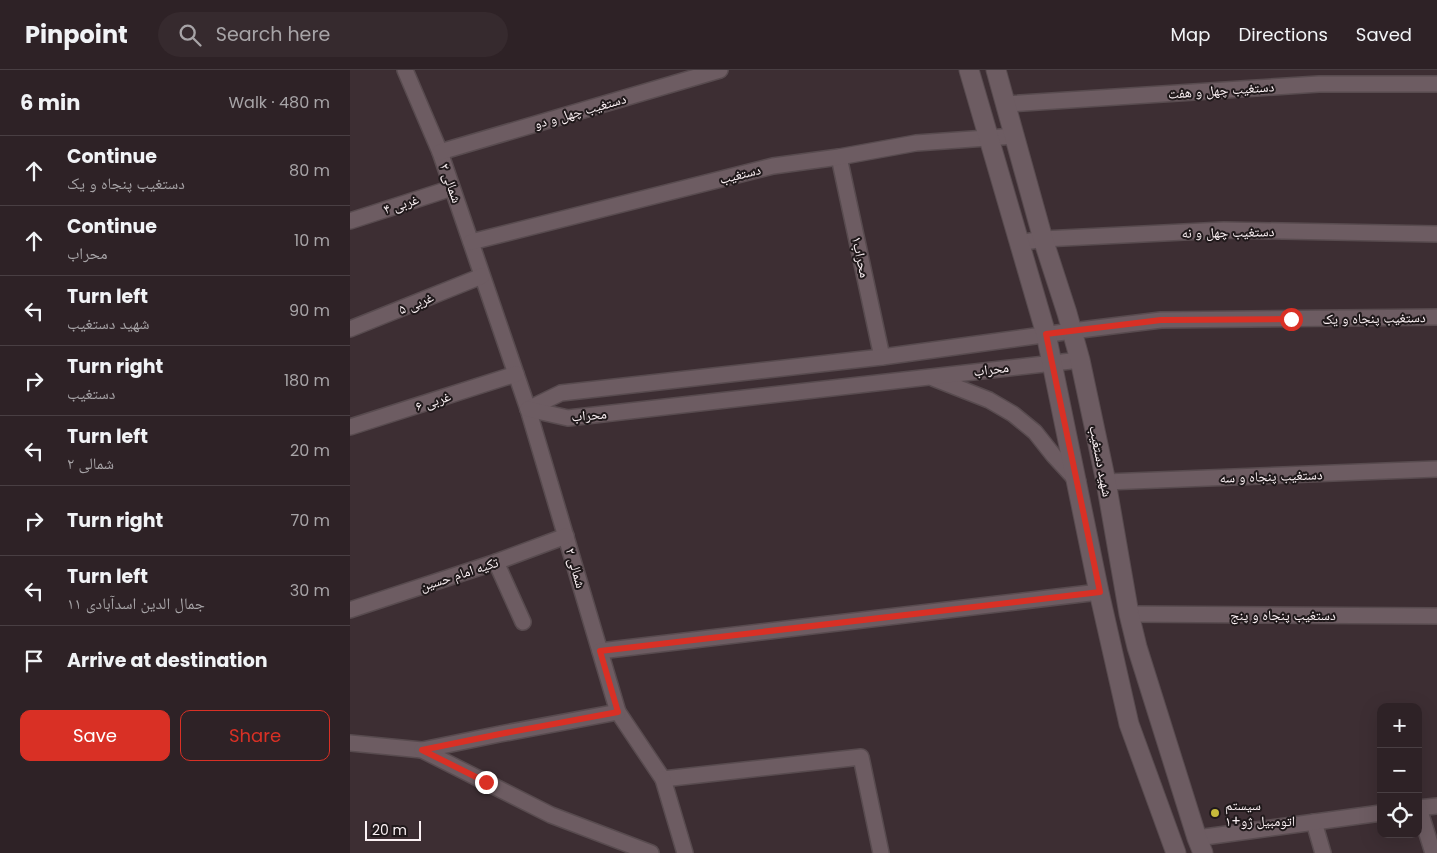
<!DOCTYPE html>
<html lang="en">
<head>
<meta charset="utf-8">
<style>
	body { margin:0; font-family:Poppins,"Noto Naskh Arabic",sans-serif; background:#362a2e; color:#f1f3f6 }
	.controls { position:absolute; right:15px; bottom:15px; display:grid; overflow:hidden; border-radius:10px; box-shadow:0 5px 20px #0002 }
	.controls button { width:45px; height:45px; display:grid; place-items:center; padding:0; border:0; border-bottom:1px solid #493f43; background:#2e2226; color:#f1f3f6; font:25px sans-serif }
	.scale { position:absolute; left:15px; bottom:12px; width:56px; box-sizing:border-box; padding-left:5px; border:2px solid #fbf1f4; border-top:0; font-size:14px; line-height:18px; white-space:nowrap; color:#fbf1f4; -webkit-text-stroke:4px #20191b; paint-order:stroke }
	.stop { position:absolute; width:15px; height:15px; margin:-11px; border:4px solid #d93025; border-radius:50%; background:#fff }
	.stop.end { background:#d93025; border-color:#fff; box-shadow:0 1px 5px #0008 }
	.list { margin:0; padding:0; list-style:none }
	h2 { display:flex; justify-content:space-between; align-items:center; height:65px; margin:0; padding:0 20px; font-size:21px }
	h2 small { font-size:16px; font-weight:400; color:#a7a4a7 }
	.list li { display:grid; grid-template-columns:32px 1fr auto; gap:15px; align-items:center; box-sizing:border-box; height:70px; padding:0 20px; border-top:1px solid #493f43 }
	.list b { display:block; font-size:19px; white-space:nowrap }
	.list p { margin:0; font-size:16px; white-space:nowrap; color:#a7a4a7 }
	.list em { font-size:16px; font-style:normal; color:#a7a4a7 }
	.actions { display:flex; gap:10px; padding:15px 20px }
	.actions a { flex:1; padding:11px 0; border:1px solid #d93025; border-radius:10px; text-align:center; font-size:18px; color:#d93025 }
	.actions .main { background:#d93025; color:#fff }
	.icon { flex:none; width:28px; height:28px; fill:none; stroke:currentColor; stroke-width:2; stroke-linecap:round; stroke-linejoin:round }
	.map { position:relative; flex:none; width:1087px; height:783px; overflow:hidden }
	header { display:flex; align-items:center; gap:30px; box-sizing:border-box; height:70px; padding:0 25px; background:#2e2226; border-bottom:1px solid #493f43 }
	header strong { font-size:24px }
	nav { display:flex; gap:28px; margin-inline-start:auto; font-size:18px }
	.search { width:350px; height:45px; background:#362a2e; display:flex; align-items:center; gap:12px; box-sizing:border-box; padding:0 18px; border-radius:28px; color:#a7a4a7; font-size:19px }
	main { display:flex }
	aside { flex:1; background:#2e2226 }
	.map>svg:first-child { display:block }
	.lines { fill:none; stroke-linecap:round; stroke-linejoin:round }
	.minor-casing { stroke:#584b4f; stroke-width:18 }
	.tertiary-casing { stroke:#584b4f; stroke-width:21 }
	.minor { stroke:#6d5c62; stroke-width:15 }
	.tertiary { stroke:#6d5c62; stroke-width:19 }
	.route { stroke:#d93025; stroke-width:6 }
	.poi-dot { fill:#c8bb3b; stroke:#20191b; stroke-width:2 }
	.labels { text-anchor:middle; dominant-baseline:central; stroke-width:4; stroke-linejoin:round; paint-order:stroke }
	.street-label { font-size:14px; fill:#fbf1f4; stroke:#20191b }
	.poi-label { font-size:14px; fill:#fbf1f4; stroke:#20191b; text-anchor:start }
</style>
</head>
<body>
<header>
<strong>Pinpoint</strong>
<div class="search"><svg class="icon" aria-label="search" viewBox="0 0 24 24"><circle cx="10" cy="10" r="6"/><path d="M15 15l6 6"/></svg>Search here</div>
<nav><a>Map</a><a>Directions</a><a>Saved</a></nav>
</header>
<main>
<aside>
<h2>6 min<small>Walk · 480 m</small></h2>
<ul class="list">
<li><svg class="icon" aria-label="ahead" viewBox="0 0 24 24"><path d="M12 20V5M6 11l6-6 6 6"/></svg><div><b>Continue</b><p>دستغیب پنجاه و یک</p></div><em>80 m</em></li>
<li><svg class="icon" aria-label="ahead" viewBox="0 0 24 24"><path d="M12 20V5M6 11l6-6 6 6"/></svg><div><b>Continue</b><p>محراب</p></div><em>10 m</em></li>
<li><svg class="icon" aria-label="left" viewBox="0 0 24 24"><path d="M17 20v-9H6M10 6l-5 5 5 5"/></svg><div><b>Turn left</b><p>شهید دستغیب</p></div><em>90 m</em></li>
<li><svg class="icon" aria-label="right" viewBox="0 0 24 24"><path d="M7 20v-9h11M14 6l5 5-5 5"/></svg><div><b>Turn right</b><p>دستغیب</p></div><em>180 m</em></li>
<li><svg class="icon" aria-label="left" viewBox="0 0 24 24"><path d="M17 20v-9H6M10 6l-5 5 5 5"/></svg><div><b>Turn left</b><p>۲ شمالی</p></div><em>20 m</em></li>
<li><svg class="icon" aria-label="right" viewBox="0 0 24 24"><path d="M7 20v-9h11M14 6l5 5-5 5"/></svg><div><b>Turn right</b></div><em>70 m</em></li>
<li><svg class="icon" aria-label="left" viewBox="0 0 24 24"><path d="M17 20v-9H6M10 6l-5 5 5 5"/></svg><div><b>Turn left</b><p>جمال الدین اسدآبادی ۱۱</p></div><em>30 m</em></li>
<li><svg class="icon" aria-label="arrive" viewBox="0 0 24 24"><path d="M6 21V4h12l-3 4 3 4H6"/></svg><div><b>Arrive at destination</b></div></li>
</ul>
<div class="actions"><a class="main">Save</a><a>Share</a></div>
</aside>
<div class="map">
<svg width="1087" height="783" viewBox="0 0 1087 783">
	<rect width="100%" height="100%" fill="#3d2e33"/>
	<g class="lines">
		<defs>
			<g id="minor">
				<polyline points="55,0 90,82 178,339 268,642 313,709 511,687 531,783"/>
				<polyline points="656,34 969,14 1087,14"/>
				<polyline points="90,82 370,0"/>
				<polyline points="489,87 532,287"/>
				<polyline points="0,151 102,118"/>
				<polyline points="121,172 423,96 489,87 566,73 665,66"/>
				<polyline points="669,173 693,169 874,160 1087,164"/>
				<polyline points="0,259 132,206"/>
				<polyline points="583,308 639,330 663,344 685,362 704,386 728,412"/>
				<polyline points="178,339 211,323 532,287 722,261 811,250 1087,247"/>
				<polyline points="178,339 218,348 730,290"/>
				<polyline points="0,357 166,304"/>
				<polyline points="756,412 1087,399"/>
				<polyline points="146,492 173,552"/>
				<polyline points="0,540 146,492 216,466"/>
				<polyline points="779,544 1087,546"/>
				<polyline points="250,581 749,522"/>
				<polyline points="0,673 72,680 201,745 301,783"/>
				<polyline points="72,680 150,664 268,642"/>
				<polyline points="313,709 335,783"/>
				<polyline points="1068,738 1087,736"/>
				<polyline points="1069,738 1083,783"/>
				<polyline points="964,752 973,783"/>
				<polyline points="847,768 1031,743"/>
			</g>
			<g id="tertiary">
				<polyline points="619,0 696,264 749,522 779,654 826,783"/>
				<polyline points="646,0 693,169 717,243 730,290 756,412 779,544 787,577 847,768 853,783"/>
			</g>
		</defs>
		<use href="#minor" class="minor-casing"/>
		<use href="#tertiary" class="tertiary-casing"/>
		<use href="#minor" class="minor"/>
		<use href="#tertiary" class="tertiary"/>
	</g>
	<g class="lines">
		<polyline class="route" points="136,712 72,680 150,664 268,642 250,581 750,522 696,264 811,250 941,249"/>
	</g>
	<circle class="poi-dot" cx="865" cy="743" r="5"/>
	<g class="labels">
		<g class="street-label">
			<text transform="translate(871 20) rotate(-4)">دستغیب چهل و هفت</text>
			<text transform="translate(230 41) rotate(-16)">دستغیب چهل و دو</text>
			<text transform="translate(390 104) rotate(-14)">دستغیب</text>
			<text transform="translate(101 113) rotate(71)">۲ شمالی</text>
			<text transform="translate(51 134) rotate(-18)">غربی ۴</text>
			<text transform="translate(878 162) rotate(-1)">دستغیب چهل و نه</text>
			<text transform="translate(511 187) rotate(78)">محراب۱</text>
			<text transform="translate(66 233) rotate(-22)">غربی ۵</text>
			<text transform="translate(1024 248) rotate(-1)">دستغیب پنجاه و یک</text>
			<text transform="translate(641 299) rotate(-7)">محراب</text>
			<text transform="translate(83 331) rotate(-18)">غربی ۶</text>
			<text transform="translate(239 345) rotate(-5)">محراب</text>
			<text transform="translate(751 391) rotate(79)">شهید دستغیب</text>
			<text transform="translate(921 406) rotate(-2)">دستغیب پنجاه و سه</text>
			<text transform="translate(226 498) rotate(74)">۲ شمالی</text>
			<text transform="translate(109 504) rotate(-18)">تکیه امام حسین</text>
			<text x="933" y="545">دستغیب پنجاه و پنج</text>
		</g>
		<g class="poi-label">
			<text x="875" y="735">سیستم<tspan x="875" dy="16">اتومبیل ژو+۱</tspan></text>
		</g>
	</g>
</svg>
<div class="controls">
<button>+</button>
<button>−</button>
<button><svg class="icon" aria-label="locate" viewBox="0 0 24 24"><circle cx="12" cy="12" r="6"/><path d="M12 2v4M12 18v4M2 12h4M18 12h4"/></svg></button>
</div>
<div class="scale">20 m</div>
<div class="stop" style="left:941px;top:249px"></div>
<div class="stop end" style="left:136px;top:712px"></div>
</div>
</main>
</body>
</html>
